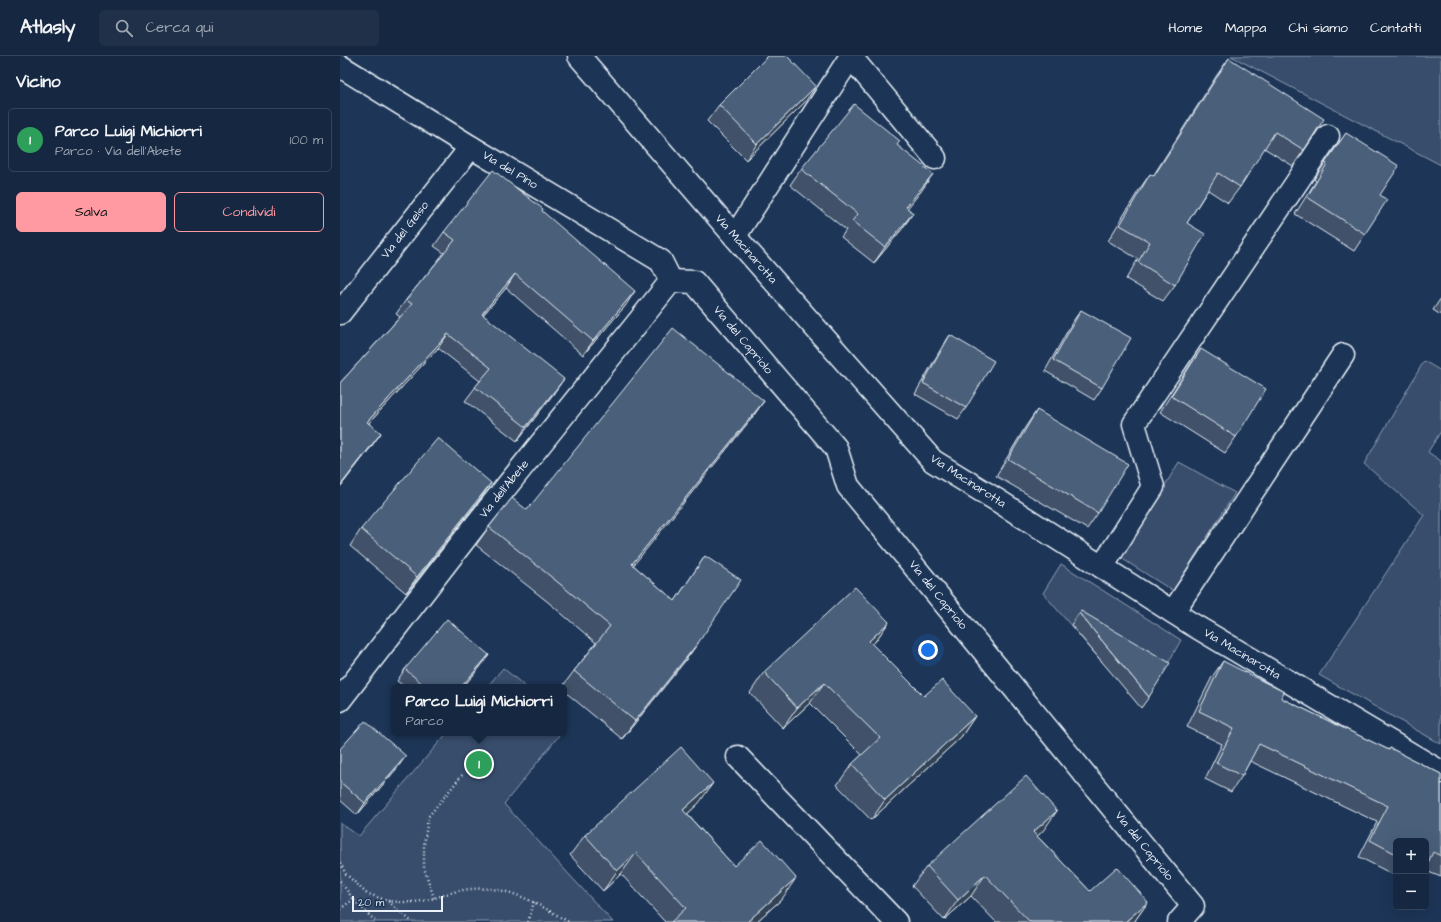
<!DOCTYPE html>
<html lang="it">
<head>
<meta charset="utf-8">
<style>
	body { margin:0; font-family:"Architects Daughter",sans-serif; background:#1f3048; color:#f1f3f6 }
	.controls { position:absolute; right:12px; bottom:12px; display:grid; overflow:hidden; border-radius:6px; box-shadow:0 4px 16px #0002 }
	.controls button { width:36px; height:36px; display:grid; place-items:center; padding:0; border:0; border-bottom:1px solid #35445a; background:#162841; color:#f1f3f6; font:20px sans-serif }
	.scale { position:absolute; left:12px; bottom:10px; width:91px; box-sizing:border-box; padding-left:4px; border:2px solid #e8f1f8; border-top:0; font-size:11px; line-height:14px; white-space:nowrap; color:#e8f1f8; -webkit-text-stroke:3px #1d3557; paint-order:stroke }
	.you { position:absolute; left:588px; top:594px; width:14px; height:14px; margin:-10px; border:3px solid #fff; border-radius:50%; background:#1a73e8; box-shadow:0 0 0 6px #1a73e833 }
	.badge { display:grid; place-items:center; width:26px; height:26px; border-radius:50%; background:#ff9aa2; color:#fff; font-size:13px; font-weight:700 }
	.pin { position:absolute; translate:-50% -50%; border:2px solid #fff; box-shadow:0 1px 4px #0006 }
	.popup { position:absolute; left:51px; top:628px; width:176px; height:52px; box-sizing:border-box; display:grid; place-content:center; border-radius:6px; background:#162841; filter:drop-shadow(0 1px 3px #0005); font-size:13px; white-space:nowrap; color:#9ea6b1 }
	.popup b { font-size:15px; color:#f1f3f6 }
	.popup::after { content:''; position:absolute; left:50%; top:100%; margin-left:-8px; border:8px solid transparent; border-top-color:#162841 }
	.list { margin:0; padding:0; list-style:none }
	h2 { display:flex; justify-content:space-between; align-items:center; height:52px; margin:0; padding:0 16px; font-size:17px }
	h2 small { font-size:13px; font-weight:400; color:#9ea6b1 }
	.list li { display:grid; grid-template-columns:26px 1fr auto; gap:12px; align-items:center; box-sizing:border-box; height:64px; margin:0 8px 8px; padding:0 8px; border:1px solid #35445a; border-radius:6px }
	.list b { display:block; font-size:15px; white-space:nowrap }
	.list p { margin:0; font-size:13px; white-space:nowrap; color:#9ea6b1 }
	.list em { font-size:13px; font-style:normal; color:#9ea6b1 }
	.actions { display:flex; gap:8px; padding:12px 16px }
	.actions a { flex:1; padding:9px 0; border:1px solid #ff9aa2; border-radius:6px; text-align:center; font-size:14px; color:#ff9aa2 }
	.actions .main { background:#ff9aa2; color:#111 }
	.icon { flex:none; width:22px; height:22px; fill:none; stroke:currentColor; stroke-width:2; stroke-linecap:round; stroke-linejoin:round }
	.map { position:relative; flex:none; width:1101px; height:866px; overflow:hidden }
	header { display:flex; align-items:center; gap:24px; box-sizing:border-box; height:56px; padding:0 20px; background:#162841; border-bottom:1px solid #35445a }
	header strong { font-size:19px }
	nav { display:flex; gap:22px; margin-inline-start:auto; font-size:14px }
	.search { width:280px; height:36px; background:#1f3048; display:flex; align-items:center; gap:10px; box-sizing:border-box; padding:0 14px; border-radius:6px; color:#9ea6b1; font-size:15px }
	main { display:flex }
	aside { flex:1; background:#162841 }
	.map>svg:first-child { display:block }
	.green { fill:#374d6c; stroke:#909fb2 }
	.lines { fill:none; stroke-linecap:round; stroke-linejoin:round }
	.minor-casing { stroke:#e8f1f8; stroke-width:25 }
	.path { stroke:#e8f1f8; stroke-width:2.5; stroke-dasharray:1 3; stroke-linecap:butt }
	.minor { stroke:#1d3557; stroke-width:22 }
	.wall { fill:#3f5169; stroke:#e8f1f8 }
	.shaded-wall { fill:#334255; stroke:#e8f1f8 }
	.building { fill:#495e7a; stroke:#e8f1f8 }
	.labels { text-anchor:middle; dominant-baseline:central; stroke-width:3; stroke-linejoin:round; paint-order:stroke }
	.street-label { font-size:12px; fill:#e8f1f8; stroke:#1d3557 }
</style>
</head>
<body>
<header>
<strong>Atlasly</strong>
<div class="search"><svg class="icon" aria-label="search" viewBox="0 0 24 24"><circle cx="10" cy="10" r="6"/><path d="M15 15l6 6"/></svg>Cerca qui</div>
<nav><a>Home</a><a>Mappa</a><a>Chi siamo</a><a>Contatti</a></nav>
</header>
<main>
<aside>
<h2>Vicino<small></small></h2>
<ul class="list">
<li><span class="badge" style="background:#2e9e5b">1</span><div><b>Parco Luigi Michiorri</b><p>Parco · Via dell'Abete</p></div><em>100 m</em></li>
</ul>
<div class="actions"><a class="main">Salva</a><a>Condividi</a></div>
</aside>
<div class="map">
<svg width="1101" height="866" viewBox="0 0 1101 866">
	<rect width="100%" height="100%" fill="#1d3557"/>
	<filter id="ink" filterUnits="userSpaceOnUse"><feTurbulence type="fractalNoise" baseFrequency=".025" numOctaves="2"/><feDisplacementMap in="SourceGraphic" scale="8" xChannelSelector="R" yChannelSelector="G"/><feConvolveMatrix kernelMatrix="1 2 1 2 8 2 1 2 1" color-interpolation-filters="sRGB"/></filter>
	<g filter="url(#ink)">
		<g class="green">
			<polygon points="891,0 1101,0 1101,109"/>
			<polygon points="1084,305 1101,315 1101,375 1088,396 1101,405 1101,688 979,619 1084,459 1024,408"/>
			<polygon points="839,406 895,437 833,535 781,502"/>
			<polygon points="721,508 841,584 822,618 772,589 762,606 703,537"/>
			<polygon points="163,612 186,631 147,631"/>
			<polygon points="107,677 221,677 164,748 273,866 0,866 0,767 19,780"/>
		</g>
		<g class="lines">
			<defs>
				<g id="minor">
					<polyline points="239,0 404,191 593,405 660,446 850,567 1101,716"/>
					<polyline points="511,1 595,102"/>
					<polyline points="0,10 131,91 321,205 331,225"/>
					<polyline points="395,180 511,0"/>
					<polyline points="331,225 354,226 496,392 508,430 853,850 839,866"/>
					<polyline points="0,257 131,91"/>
					<polyline points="762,511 813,431 794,368 988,80"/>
					<polyline points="833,556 1003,299"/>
					<polyline points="0,644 134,471 331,225"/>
					<polyline points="398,701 556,866"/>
				</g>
			</defs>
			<use href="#minor" class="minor-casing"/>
			<g class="path">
				<polyline points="0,807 6,818 26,837 48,845 72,866"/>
				<polyline points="0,825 14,844 36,866"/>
				<polyline points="94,842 84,812 84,789 88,761 123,718"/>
				<path d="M48,845C58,846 71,847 81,845C96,843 109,836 123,834C166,827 194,846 229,866"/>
				<polyline points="0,853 14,843"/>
				<polyline points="188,866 194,846"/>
			</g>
			<use href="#minor" class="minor"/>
		</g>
		<g class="wall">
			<polygon points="889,2 964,94 953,110 924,92 900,131 888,147 868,134 847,167 835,229 823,245 786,223 798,203 768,185 799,134 810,118 813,120 877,19"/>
			<polygon points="465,46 406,104 367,65 379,49"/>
			<polygon points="1006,77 1040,139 1025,178 1014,195 955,158 976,125 974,123"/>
			<polygon points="557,89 582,134 567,152 573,157 562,173 534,207 501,181 506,174 450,129 461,113"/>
			<polygon points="202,155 286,249 243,299 166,232 143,259 214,337 177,385 125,345 140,325 98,292 29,367 41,377 31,391 0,431 0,327 60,261 56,258 66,244 104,197 94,190 104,176"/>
			<polygon points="1101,242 1101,259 1093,254"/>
			<polygon points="741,254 762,332 754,344 705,315 733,265"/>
			<polygon points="610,279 626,352 618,363 575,338 602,291"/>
			<polygon points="861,293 896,381 885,397 820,356 850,309"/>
			<polygon points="424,345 411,363 293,509 335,545 365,500 358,587 345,605 282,683 224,635 224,631 222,631 234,615 256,587 208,546 136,489 149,471 187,454"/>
			<polygon points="697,354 758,457 747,473 656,420 686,370"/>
			<polygon points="151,427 140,443 66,537 10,490 21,473"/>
			<polygon points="739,557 809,641 801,652 731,569"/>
			<polygon points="549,566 534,587 532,589 584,640 635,660 621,681 531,764 497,729 512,708 522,699 470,647 443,672 410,637 424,616"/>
			<polygon points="883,605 941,642 1049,694 1050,692 1101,718 1101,821 1086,815 1086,785 1056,785 1056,820 1019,801 1037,766 910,705 902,720 891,736 865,723 882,688 847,671 872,621"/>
			<polygon points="141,610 123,631 65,631 57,625 65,613"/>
			<polygon points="0,693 58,711 17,759 0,744"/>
			<polygon points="359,747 347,758 394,810 442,843 416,866 325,866 281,818 263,835 230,799 245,779"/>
			<polygon points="703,775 697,780 750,835 808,846 794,866 656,866 631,840 604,864 572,830 587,810"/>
		</g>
		<g class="shaded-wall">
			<polygon points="476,30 465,46 406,104 417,88"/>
			<polygon points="593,118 582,134 555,168 566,151"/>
			<polygon points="573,157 562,173 534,207 545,191"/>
			<polygon points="175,218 166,232 132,272 142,258"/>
			<polygon points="295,235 286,249 243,299 253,285"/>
			<polygon points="108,278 98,292 17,380 27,366"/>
			<polygon points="224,323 214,337 177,385 186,371"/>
			<polygon points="424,345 411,363 280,526 292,508"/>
			<polygon points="41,377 31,391 0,431 0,430"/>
			<polygon points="151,427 140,443 66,537 77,521"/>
			<polygon points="549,566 534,587 514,605 529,585"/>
			<polygon points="358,587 345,605 282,683 295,665"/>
			<polygon points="149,599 141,610 123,631 121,631"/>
			<polygon points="484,627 470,647 443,672 457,652"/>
			<polygon points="635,660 621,681 531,764 545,744"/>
			<polygon points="66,700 58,711 17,759 25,747"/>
			<polygon points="373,727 359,747 329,775 343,754"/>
			<polygon points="717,755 703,775 679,796 693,776"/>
			<polygon points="296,797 281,818 263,835 277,815"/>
			<polygon points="645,819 631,840 604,864 618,844"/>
			<polygon points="456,822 442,843 416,866 407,866"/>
			<polygon points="808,846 794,866 785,866"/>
		</g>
		<g class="building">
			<polygon points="428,0 447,0 476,30 417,88 379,49"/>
			<polygon points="889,2 984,63 964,94 935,76 900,131 878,117 847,167 865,178 835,229 798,206 810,186 780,169 810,118 814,120"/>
			<polygon points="514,48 560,85 557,89 593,118 566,151 573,157 545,191 512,165 518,158 461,113"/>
			<polygon points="1006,77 1059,110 1040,139 1047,144 1025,178 967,141 987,108 985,107"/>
			<polygon points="153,114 203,153 202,155 295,235 253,285 175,218 142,258 224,323 186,371 135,331 151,312 108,278 27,366 41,377 0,430 0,327 72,248 66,244 115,184 104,176"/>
			<polygon points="741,254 791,282 762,332 713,304"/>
			<polygon points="333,272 424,345 292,508 335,545 365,500 401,524 358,587 295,665 234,615 270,570 220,528 149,471 172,442 187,454"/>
			<polygon points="610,279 654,305 626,352 583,327"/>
			<polygon points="861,293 926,333 896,381 831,340"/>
			<polygon points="697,354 788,408 758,457 668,403"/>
			<polygon points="98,382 151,427 77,521 21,473"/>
			<polygon points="515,531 549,566 529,585 584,640 602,624 635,660 545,744 512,708 540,682 484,627 457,652 424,616"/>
			<polygon points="741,555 830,607 809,641 739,557"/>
			<polygon points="107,563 149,599 121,631 86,631 65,613"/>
			<polygon points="883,605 944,636 941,642 1049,694 1050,692 1101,718 1101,800 1093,796 1086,811 1086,785 1056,785 1056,798 1030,784 1048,750 919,688 902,720 876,707 894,672 859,655"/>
			<polygon points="25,665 66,700 25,747 0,726 0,693"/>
			<polygon points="341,691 373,727 343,754 394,810 422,784 456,822 407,866 331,866 346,852 296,797 277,815 245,779"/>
			<polygon points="686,720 717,755 693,776 750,835 777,811 808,846 785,866 690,866 645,819 618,844 587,810"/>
		</g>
	</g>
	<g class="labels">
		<g class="street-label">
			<text transform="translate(170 114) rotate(31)">Via del Pino</text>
			<text transform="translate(65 174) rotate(-52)">Via del Gelso</text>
			<text transform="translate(406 193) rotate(49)">Via Macinarotta</text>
			<text transform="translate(403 284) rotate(50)">Via del Capriolo</text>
			<text transform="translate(628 425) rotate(33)">Via Macinarotta</text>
			<text transform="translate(164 433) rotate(-51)">Via dell'Abete</text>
			<text transform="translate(598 539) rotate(51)">Via del Capriolo</text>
			<text transform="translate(902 598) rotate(31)">Via Macinarotta</text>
			<text transform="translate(804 790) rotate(51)">Via del Capriolo</text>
		</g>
	</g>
</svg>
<div class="controls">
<button>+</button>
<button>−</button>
</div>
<div class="scale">20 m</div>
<div class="you"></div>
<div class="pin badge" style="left:139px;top:708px;background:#2e9e5b">1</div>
<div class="popup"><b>Parco Luigi Michiorri</b>Parco</div>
</div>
</main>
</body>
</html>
